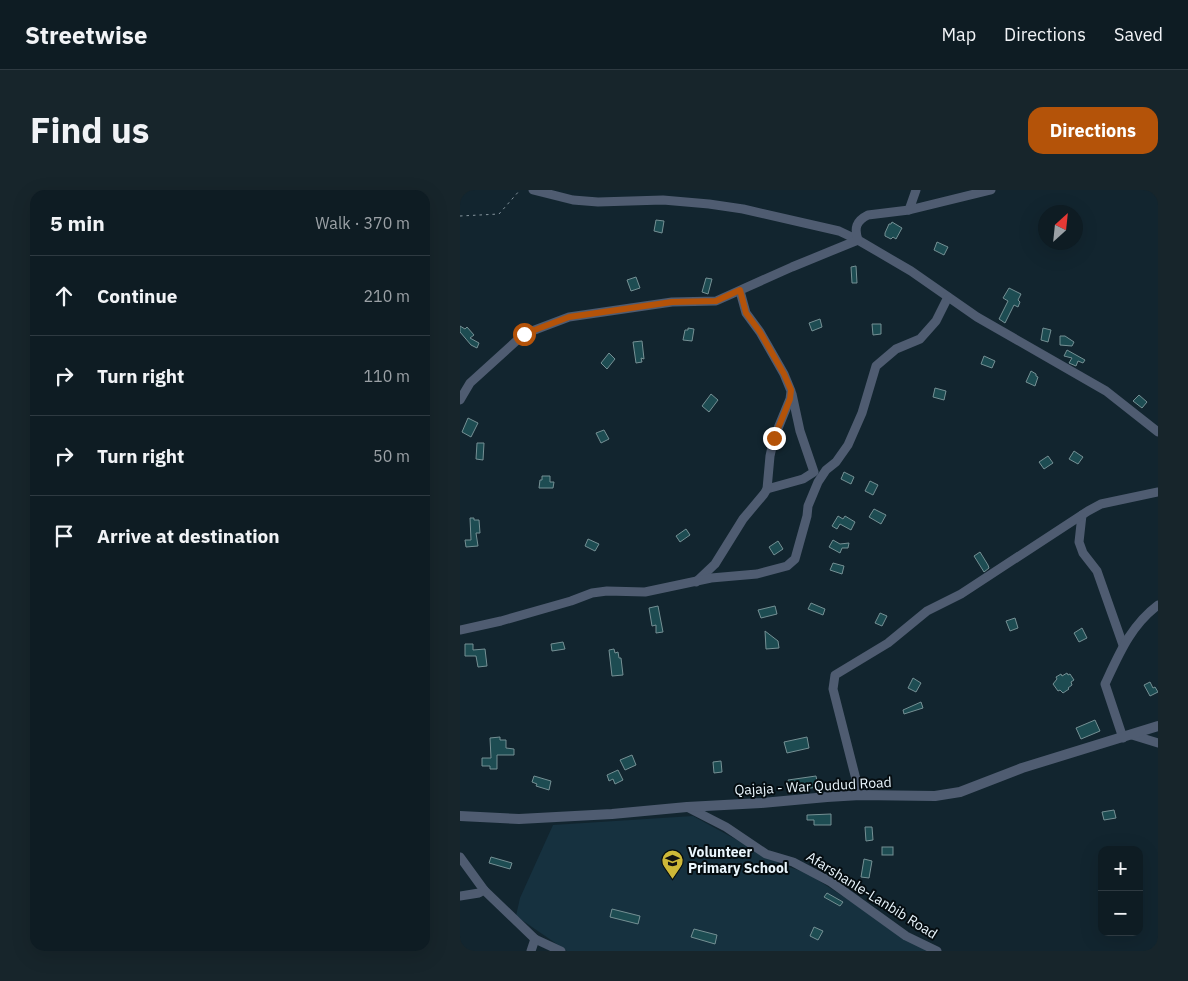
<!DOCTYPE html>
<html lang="en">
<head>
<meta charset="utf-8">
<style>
	body { margin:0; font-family:"IBM Plex Sans",sans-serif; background:#17252b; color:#f1f3f6 }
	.controls { position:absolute; right:15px; bottom:15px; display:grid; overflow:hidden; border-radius:10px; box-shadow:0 5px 20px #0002 }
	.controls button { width:45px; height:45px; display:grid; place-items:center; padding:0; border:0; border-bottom:1px solid #2e3a41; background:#0e1c23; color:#f1f3f6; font:25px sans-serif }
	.compass { position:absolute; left:578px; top:15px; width:45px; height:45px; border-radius:50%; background:#0e1c23; box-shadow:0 5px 20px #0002; rotate:27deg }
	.stop { position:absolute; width:15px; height:15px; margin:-11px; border:4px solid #b45309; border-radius:50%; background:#fff }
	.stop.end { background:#b45309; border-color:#fff; box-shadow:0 1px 5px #0008 }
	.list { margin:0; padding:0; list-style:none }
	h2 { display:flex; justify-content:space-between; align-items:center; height:65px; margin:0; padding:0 20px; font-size:21px }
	h2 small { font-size:16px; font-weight:400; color:#9ba1a6 }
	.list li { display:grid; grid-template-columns:32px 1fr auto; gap:15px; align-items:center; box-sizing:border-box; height:80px; padding:0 20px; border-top:1px solid #2e3a41 }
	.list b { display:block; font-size:19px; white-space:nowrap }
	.list em { font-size:16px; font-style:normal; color:#9ba1a6 }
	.icon { flex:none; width:28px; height:28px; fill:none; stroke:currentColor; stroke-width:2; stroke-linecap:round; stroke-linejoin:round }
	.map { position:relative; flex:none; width:698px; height:761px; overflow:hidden; border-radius:15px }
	header { display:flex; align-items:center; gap:30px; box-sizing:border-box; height:70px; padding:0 25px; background:#0e1c23; border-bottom:1px solid #2e3a41 }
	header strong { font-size:24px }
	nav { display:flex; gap:28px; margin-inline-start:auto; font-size:18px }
	.intro { display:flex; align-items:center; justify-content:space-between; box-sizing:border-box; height:120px; padding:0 30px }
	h1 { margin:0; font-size:35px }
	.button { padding:12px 22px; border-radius:15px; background:#b45309; color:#fff; font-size:18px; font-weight:700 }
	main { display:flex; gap:30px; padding:0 30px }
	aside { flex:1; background:#0e1c23; border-radius:15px; box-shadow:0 5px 20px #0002 }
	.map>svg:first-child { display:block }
	.built { fill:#16313f }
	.building { fill:#1d4c52; stroke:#759094 }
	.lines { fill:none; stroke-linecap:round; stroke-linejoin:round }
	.path { stroke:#86959e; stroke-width:1; stroke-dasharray:2.5 4; stroke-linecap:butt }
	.minor { stroke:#4f5c71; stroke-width:9 }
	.tertiary { stroke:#4f5c71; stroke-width:10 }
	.route { stroke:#b45309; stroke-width:6 }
	.labels { text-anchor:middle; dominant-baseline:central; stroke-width:4; stroke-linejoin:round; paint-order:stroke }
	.street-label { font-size:14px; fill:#eaf6fd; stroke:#050d11 }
	.poi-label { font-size:14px; font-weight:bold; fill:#eaf6fd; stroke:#050d11; text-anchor:start }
</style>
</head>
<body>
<header>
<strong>Streetwise</strong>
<nav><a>Map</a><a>Directions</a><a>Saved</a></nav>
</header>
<div class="intro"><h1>Find us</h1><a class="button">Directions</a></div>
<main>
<aside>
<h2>5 min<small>Walk · 370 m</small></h2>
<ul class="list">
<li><svg class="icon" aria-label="ahead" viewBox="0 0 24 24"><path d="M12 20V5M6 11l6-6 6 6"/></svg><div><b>Continue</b></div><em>210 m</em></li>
<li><svg class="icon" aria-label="right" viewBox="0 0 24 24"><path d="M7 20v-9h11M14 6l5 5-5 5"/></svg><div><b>Turn right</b></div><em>110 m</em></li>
<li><svg class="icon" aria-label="right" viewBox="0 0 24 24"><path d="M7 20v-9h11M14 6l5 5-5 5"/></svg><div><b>Turn right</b></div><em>50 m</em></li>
<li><svg class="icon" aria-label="arrive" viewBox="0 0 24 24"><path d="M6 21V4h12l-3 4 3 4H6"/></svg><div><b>Arrive at destination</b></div></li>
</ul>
</aside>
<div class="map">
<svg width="698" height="761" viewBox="0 0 698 761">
	<rect width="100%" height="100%" fill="#12252f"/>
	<polygon class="built" points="233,626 323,675 347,683 467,761 107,761 56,726 60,708 93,635"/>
	<g class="building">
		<polygon points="196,30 204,31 202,43 194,41"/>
		<polygon points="432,32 442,38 436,49 433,47 431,49 425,46 425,43 429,34 431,34"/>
		<polygon points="477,52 488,57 484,65 474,60"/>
		<polygon points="396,76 397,93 392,93 391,77"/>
		<polygon points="176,87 180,98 171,101 167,90"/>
		<polygon points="246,88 252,89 248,104 242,102"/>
		<polygon points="549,98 561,104 558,110 560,112 558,117 554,115 545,133 539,129 548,111 543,108"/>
		<polygon points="360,129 362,137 352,141 349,133"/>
		<polygon points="412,134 421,134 421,144 413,145"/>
		<polygon points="0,136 5,139 7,137 14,145 10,148 19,153 17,158 11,155 0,142"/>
		<polygon points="228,138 234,139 232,151 223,150 225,140 228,140"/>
		<polygon points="583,138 591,140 588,152 581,150"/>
		<polygon points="600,146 605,146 614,152 612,156 600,155"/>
		<polygon points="182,151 184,169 181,168 182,172 176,173 173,152"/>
		<polygon points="607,160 625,170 623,173 618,171 616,176 609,173 612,168 604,166"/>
		<polygon points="149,163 155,169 147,179 141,173"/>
		<polygon points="524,166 535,171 532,178 521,174"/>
		<polygon points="571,181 576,184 576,186 578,187 575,196 566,192"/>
		<polygon points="475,198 486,201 484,210 473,207"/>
		<polygon points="251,204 258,210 249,222 242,216"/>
		<polygon points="679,205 687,212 682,218 673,211"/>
		<polygon points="8,228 18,233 11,247 2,242"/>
		<polygon points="144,240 149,249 141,253 136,243"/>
		<polygon points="17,253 24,253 23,270 16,269"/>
		<polygon points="614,261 623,267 618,274 609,269"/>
		<polygon points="588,266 593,273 584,279 579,272"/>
		<polygon points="384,282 394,287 391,294 381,289"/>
		<polygon points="82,286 90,286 90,292 94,292 93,298 79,298 80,290 82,290"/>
		<polygon points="410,291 418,295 413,305 405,301"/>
		<polygon points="414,319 426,325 421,334 409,327"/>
		<polygon points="378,326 383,329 385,326 395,332 391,340 380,334 377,339 372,336"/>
		<polygon points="10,328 14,328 14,330 19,330 20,343 16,343 18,356 6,357 5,350 11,350"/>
		<polygon points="226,339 230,345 220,352 216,346"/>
		<polygon points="128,349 139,354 135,361 125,356"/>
		<polygon points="373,350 380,354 389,353 388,358 382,358 380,363 369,357"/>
		<polygon points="318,351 323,359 314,365 309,357"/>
		<polygon points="520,362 528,375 529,378 524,382 514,366"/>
		<polygon points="373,373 384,376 382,384 370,380"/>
		<polygon points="351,413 365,419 363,425 348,419"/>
		<polygon points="198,416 203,442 196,443 196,435 192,436 189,418"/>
		<polygon points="315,416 317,424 301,428 298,420"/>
		<polygon points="420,423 427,426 422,436 415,433"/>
		<polygon points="555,428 558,438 550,441 546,431"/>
		<polygon points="622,438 627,448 619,452 614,443"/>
		<polygon points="305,441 318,451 319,458 306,459"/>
		<polygon points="103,452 105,459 92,461 91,454"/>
		<polygon points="5,454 13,454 13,460 25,459 27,476 18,477 16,466 5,466"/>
		<polygon points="154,459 155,463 158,462 159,468 161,468 163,485 152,486 149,460"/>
		<polygon points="607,483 608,485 610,484 614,490 611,492 612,495 608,498 609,499 603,503 600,500 598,501 593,494 597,489 596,487 601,484 602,486"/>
		<polygon points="453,488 461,493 456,502 448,498"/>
		<polygon points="690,492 693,498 695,497 698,502 690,506 684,495"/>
		<polygon points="461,512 463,518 444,524 443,520"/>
		<polygon points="635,530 640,541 621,549 616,538"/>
		<polygon points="40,547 40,550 46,550 46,558 54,559 54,565 37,565 37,579 30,579 30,576 22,576 22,568 31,568 30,548"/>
		<polygon points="347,547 349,558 327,563 324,552"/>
		<polygon points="172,565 176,575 165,580 160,570"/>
		<polygon points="261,571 262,582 254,583 253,572"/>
		<polygon points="158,580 163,590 155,594 153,589 149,591 147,585"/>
		<polygon points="74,586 91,591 89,600 76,596 77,594 72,592"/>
		<polygon points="356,586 358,597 330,601 328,590"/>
		<polygon points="654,620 656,628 644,630 642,622"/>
		<polygon points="371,624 371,635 354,635 354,630 347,630 347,625"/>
		<polygon points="405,637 412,637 413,650 406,651"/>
		<rect x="422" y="657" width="11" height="8"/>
		<polygon points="31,667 52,673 50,679 29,673"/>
		<polygon points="404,669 412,671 409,688 401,687"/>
		<polygon points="367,703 383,712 380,716 364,707"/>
		<polygon points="152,719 180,726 178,734 150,727"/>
		<polygon points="354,737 363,741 358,750 350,746"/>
		<polygon points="234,739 257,745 255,754 231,747"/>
	</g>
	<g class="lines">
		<polyline class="path" points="0,26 39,24 60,0"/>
		<g class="minor">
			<polyline points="73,0 113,10 138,12 203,10 249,14 283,19 379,41 398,50 451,81 517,127 646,201 698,242"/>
			<polyline points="449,20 456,0"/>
			<path d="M0,210L10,193L64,144L109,127L212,112L256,111L332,77L398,50C394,38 396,31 408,25L449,20L531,0"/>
			<polyline points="307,299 343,289 354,282 340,241 332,204"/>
			<polyline points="622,325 619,352 623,363 637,381 663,455"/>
			<polyline points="236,392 255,374 283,329 304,304 307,299 310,266 314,248 330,209 331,201 324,184 300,142 286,123 280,101"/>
			<polyline points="0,440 41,431 111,411 132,403 147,401 185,402 251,388 297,384 327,376 335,369 347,326 348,316 358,292 366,280 376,272 388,255 402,223 416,176 436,159 460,149 476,131 488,107"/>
			<polyline points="672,545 698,553"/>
			<path d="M663,548L645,494C659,464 671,435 698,415"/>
			<polyline points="400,605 373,499 375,485 428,453 467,421 501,404 628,321 641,314 698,302"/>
			<polyline points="227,617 266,637 306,664 333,672 371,692 446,746 477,761"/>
			<polyline points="0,667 24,700"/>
			<polyline points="0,706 19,703 24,700 75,749 101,761"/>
			<polyline points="71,761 75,749"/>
		</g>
		<polyline class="tertiary" points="0,626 59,629 152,624 227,617 301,613 367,607 400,605 475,606 500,602 562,578 698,536"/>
	</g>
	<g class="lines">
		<polyline class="route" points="64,144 109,127 212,112 256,111 280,100 286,123 300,142 324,184 331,200 330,209 314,248"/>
	</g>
	<defs>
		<symbol id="school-pin" viewBox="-11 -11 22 30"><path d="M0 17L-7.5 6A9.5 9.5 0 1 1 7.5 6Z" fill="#ceb838" stroke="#050d11"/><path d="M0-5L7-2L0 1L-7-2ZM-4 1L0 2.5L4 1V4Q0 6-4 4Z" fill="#111"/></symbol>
	</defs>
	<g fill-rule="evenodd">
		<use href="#school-pin" x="200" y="658" width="25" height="34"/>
	</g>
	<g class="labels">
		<g class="street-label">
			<text transform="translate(353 596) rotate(-3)">Qajaja - War Qudud Road</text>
			<text transform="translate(412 705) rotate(32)">Afarshanle-Lanbib Road</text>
		</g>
		<g class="poi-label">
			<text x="228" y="662">Volunteer<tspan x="228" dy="16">Primary School</tspan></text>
		</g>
	</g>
</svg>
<div class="controls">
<button>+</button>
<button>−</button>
</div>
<svg class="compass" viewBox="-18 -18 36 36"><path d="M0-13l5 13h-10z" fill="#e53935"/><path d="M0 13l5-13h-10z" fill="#9ba1a6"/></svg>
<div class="stop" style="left:64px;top:144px"></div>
<div class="stop end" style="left:314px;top:248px"></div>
</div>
</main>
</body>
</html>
